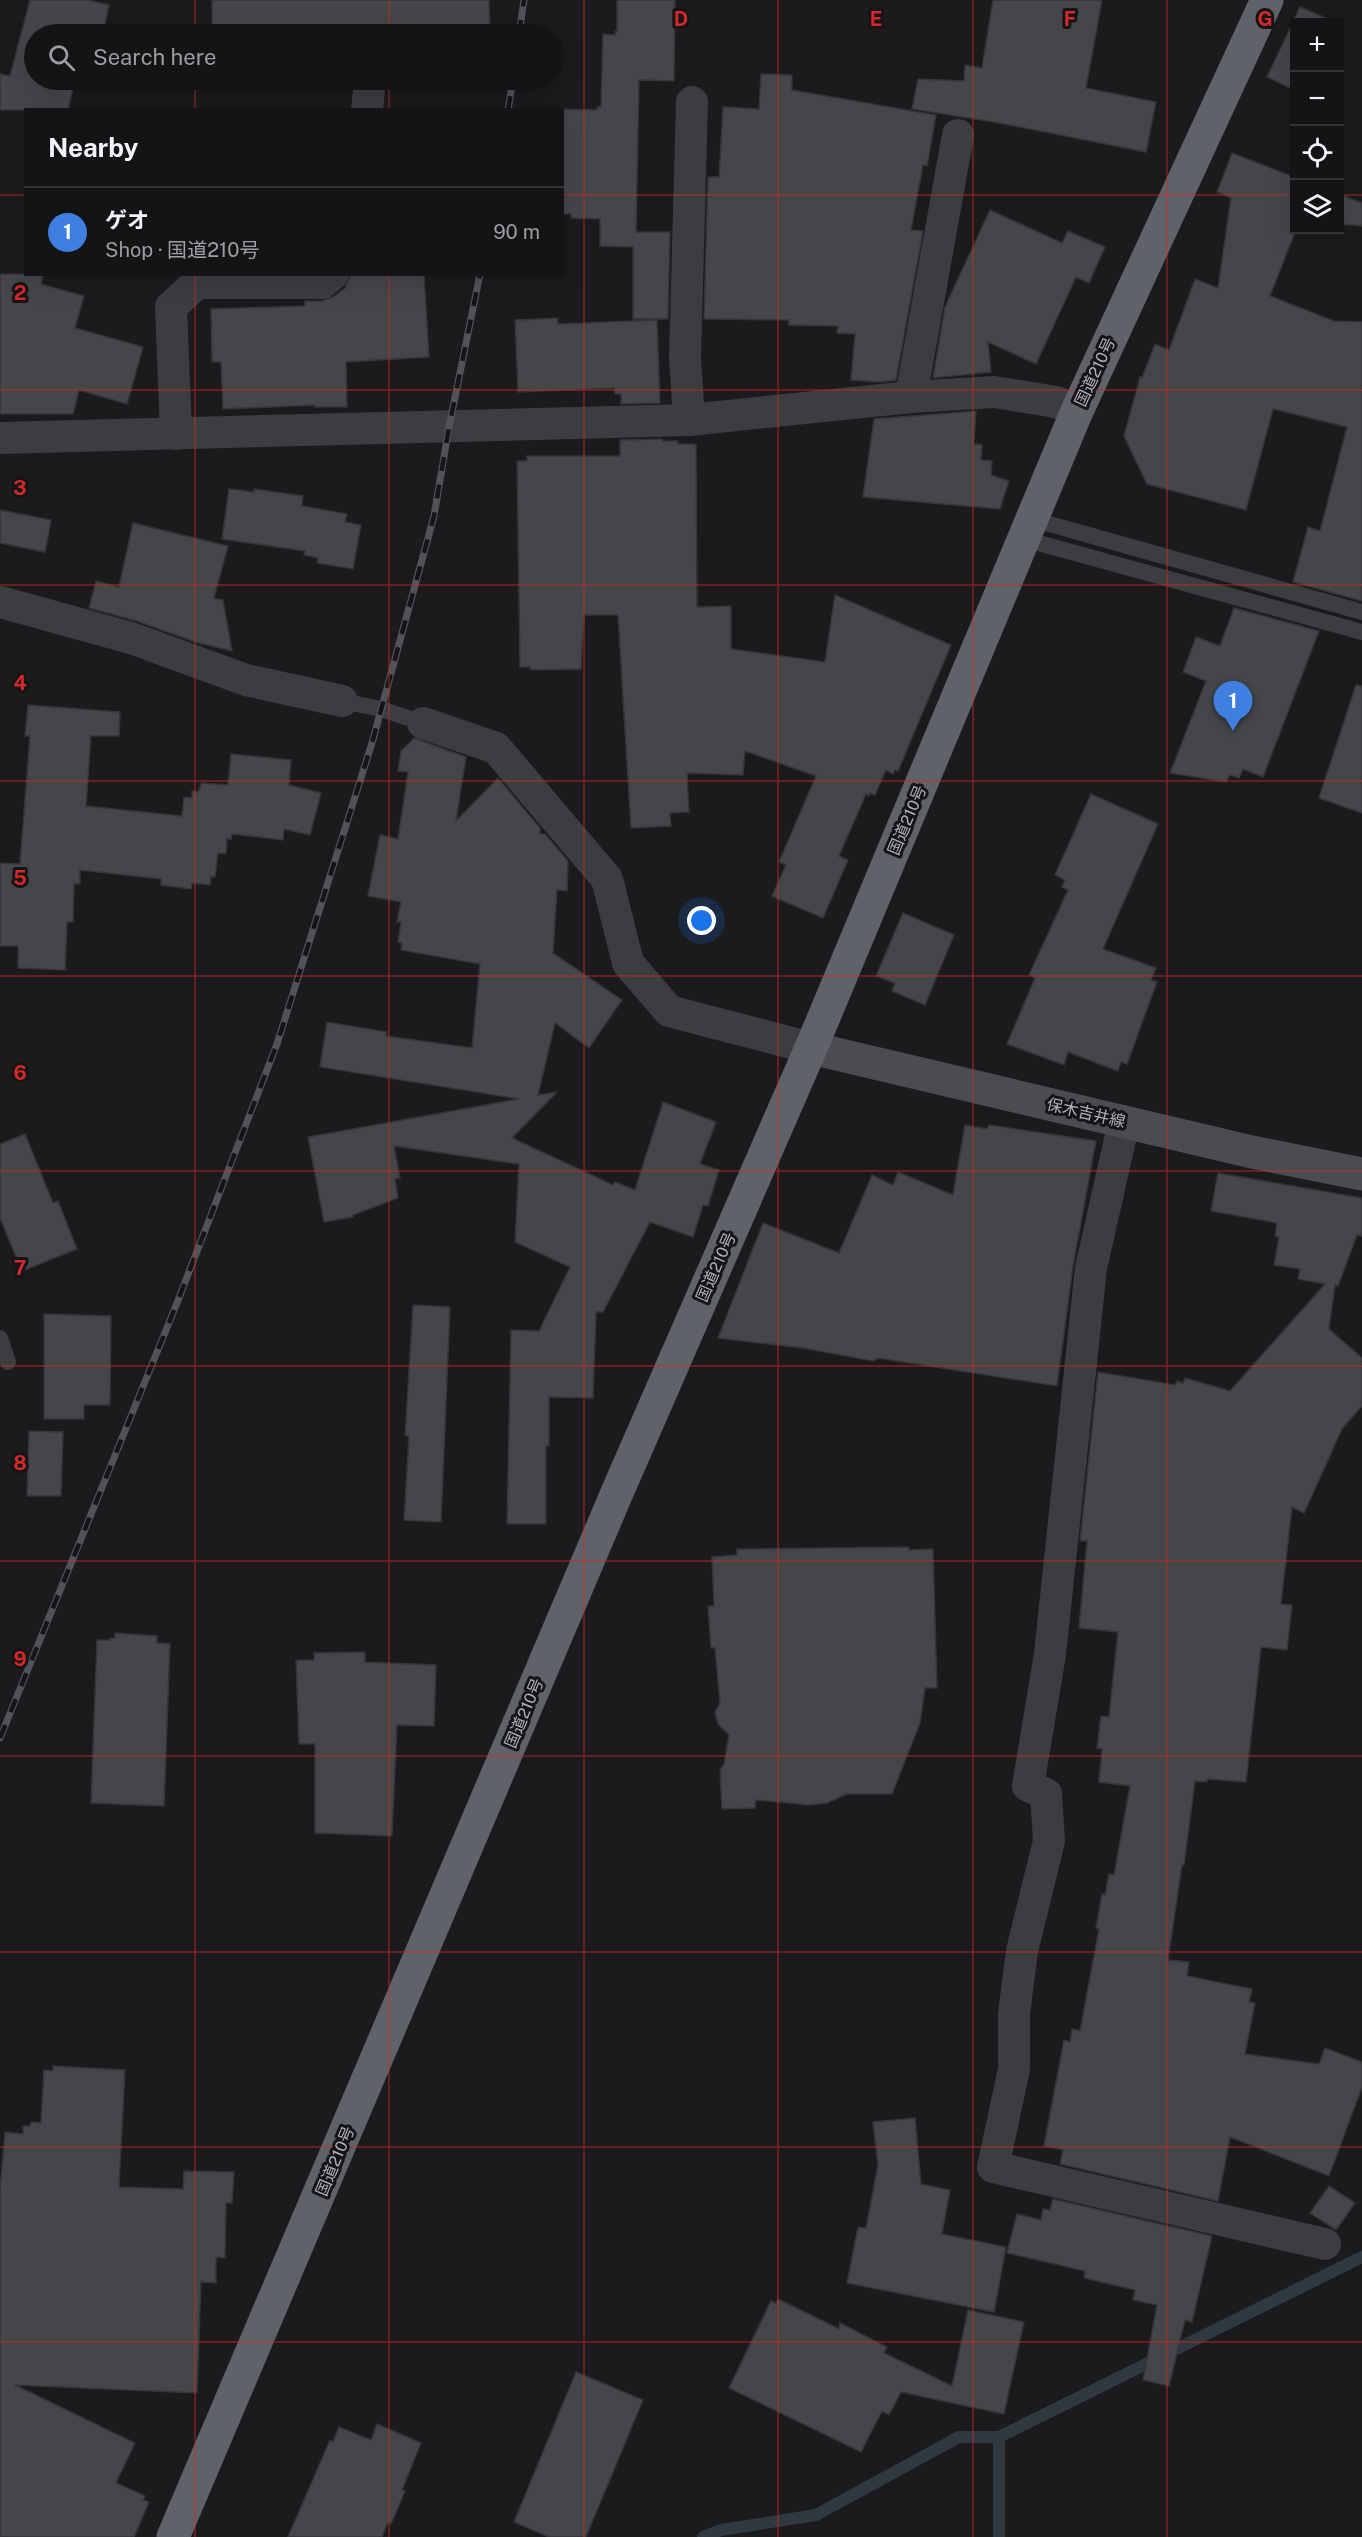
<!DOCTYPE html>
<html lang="en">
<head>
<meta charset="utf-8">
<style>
	body { margin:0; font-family:"Public Sans","Noto Sans JP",sans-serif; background:#1d1d1f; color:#f1f3f6 }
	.controls { position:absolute; right:18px; top:18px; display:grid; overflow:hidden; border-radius:0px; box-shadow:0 6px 24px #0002 }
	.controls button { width:54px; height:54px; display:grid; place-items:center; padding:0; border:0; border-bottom:2px solid #333335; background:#141416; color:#f1f3f6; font:30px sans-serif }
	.you { position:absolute; left:702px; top:921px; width:21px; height:21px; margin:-15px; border:4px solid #fff; border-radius:50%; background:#1a73e8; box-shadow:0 0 0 9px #1a73e833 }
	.badge { display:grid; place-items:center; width:39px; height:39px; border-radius:50%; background:#e4b34b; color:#fff; font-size:20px; font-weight:700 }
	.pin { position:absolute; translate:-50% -50px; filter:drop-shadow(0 2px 3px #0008) }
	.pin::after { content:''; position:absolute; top:32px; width:21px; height:18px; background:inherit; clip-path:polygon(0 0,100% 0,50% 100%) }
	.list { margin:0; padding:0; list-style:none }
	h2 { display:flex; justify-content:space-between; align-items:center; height:78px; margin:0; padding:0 24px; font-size:26px }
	h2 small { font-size:20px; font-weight:400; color:#9d9ea1 }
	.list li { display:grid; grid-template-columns:39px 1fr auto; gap:18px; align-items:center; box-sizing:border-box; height:90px; padding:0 24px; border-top:2px solid #333335 }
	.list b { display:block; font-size:22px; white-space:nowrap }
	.list p { margin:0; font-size:20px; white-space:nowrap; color:#9d9ea1 }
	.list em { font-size:20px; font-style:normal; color:#9d9ea1 }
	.icon { flex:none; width:33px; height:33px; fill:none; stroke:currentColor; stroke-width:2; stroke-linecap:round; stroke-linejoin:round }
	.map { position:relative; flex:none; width:1362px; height:2537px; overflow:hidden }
	.search { position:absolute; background:#141416; box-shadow:0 6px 24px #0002; left:24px; top:24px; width:540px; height:66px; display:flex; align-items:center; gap:15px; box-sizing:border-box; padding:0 21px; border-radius:33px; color:#9d9ea1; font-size:22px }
	.panel { position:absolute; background:#141416; box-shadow:0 6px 24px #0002; left:24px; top:108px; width:540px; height:168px; border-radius:0px }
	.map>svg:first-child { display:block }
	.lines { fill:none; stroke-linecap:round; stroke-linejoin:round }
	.stream { stroke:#313940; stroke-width:12 }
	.building { fill:#454649; stroke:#353538; stroke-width:1.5 }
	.service { stroke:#3c3d41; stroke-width:16 }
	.minor { stroke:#3c3d41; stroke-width:32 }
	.secondary { stroke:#4a4c51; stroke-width:33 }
	.trunk { stroke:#606269; stroke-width:33 }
	.rail-casing { stroke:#515358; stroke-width:7 }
	.rail { stroke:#151518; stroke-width:4.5; stroke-dasharray:14; stroke-linecap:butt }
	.grid { fill:none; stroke:#d62828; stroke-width:1.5; stroke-opacity:0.55 }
	.labels { text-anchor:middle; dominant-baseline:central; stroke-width:6; stroke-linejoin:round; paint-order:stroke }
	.street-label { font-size:16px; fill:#aeb2bb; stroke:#151518 }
	.grid-label { font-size:20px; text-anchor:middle; font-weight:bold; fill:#d62828; stroke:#151518; stroke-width:6; stroke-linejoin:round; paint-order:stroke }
</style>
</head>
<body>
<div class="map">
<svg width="1362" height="2537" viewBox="0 0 1362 2537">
	<rect width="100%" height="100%" fill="#1b1a1d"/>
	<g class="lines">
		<g class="stream">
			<polyline points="703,2537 721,2530 816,2515 959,2437 999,2437"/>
			<polyline points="999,2537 999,2437 1362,2257"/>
		</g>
	</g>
	<g class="building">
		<polygon points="30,0 88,0 109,5 103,34 34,34 34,80 75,80 68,110 0,110 0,74 10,76"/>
		<polygon points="212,0 489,0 490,32 212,34"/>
		<polygon points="617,0 675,0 674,81 639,80 636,232 670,232 668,319 633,319 633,247 600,246 600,219 571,218 571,214 562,214 562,109 597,110 597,107 601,107 603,34 615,35 615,31 617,32"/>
		<polygon points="993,0 1102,0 1086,88 1156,102 1146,152 994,122 912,109 918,79 964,81 965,65 982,68"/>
		<polygon points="1300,7 1335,22 1294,22 1294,90 1267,77"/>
		<polygon points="761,74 792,75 792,90 936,115 927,166 923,165 911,230 923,231 896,380 879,382 851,380 855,334 837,333 838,326 788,325 789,320 704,319 708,177 719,177 723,107 759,109"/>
		<polygon points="1232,153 1294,177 1296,230 1270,296 1334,321 1362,322 1362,601 1293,582 1308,527 1320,531 1347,427 1273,409 1246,510 1147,484 1124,436 1140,377 1142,378 1155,344 1169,350 1195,279 1218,288 1231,198 1217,192"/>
		<polygon points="1340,194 1362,203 1362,226 1340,224"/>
		<polygon points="990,210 1062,243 1068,231 1105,247 1089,283 1076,277 1036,364 988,342 991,372 933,378 945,307"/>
		<polygon points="0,274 43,274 41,284 84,296 75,328 143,347 127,404 79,390 73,414 0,414"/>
		<polygon points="351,274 424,274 429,357 346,362 347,407 315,407 315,405 223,409 221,362 212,362 211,309 305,306 305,301 322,301 333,297 345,288"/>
		<polygon points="558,318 558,324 657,320 660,403 621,404 621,394 615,394 614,388 518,392 515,320"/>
		<polygon points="976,411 974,444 982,445 981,460 992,461 991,475 1009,481 1000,509 863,497 874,419"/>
		<polygon points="662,439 662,441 678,441 678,444 696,444 697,607 731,606 731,649 825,662 835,595 951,645 898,771 895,770 893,774 886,770 875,795 870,793 869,796 866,794 839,856 848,860 823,918 772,896 786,865 779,862 816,776 745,751 743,775 687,773 689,812 670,813 671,826 631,828 618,615 584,615 581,669 530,670 530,667 520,667 517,461 527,461 527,456 620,456 620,440"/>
		<polygon points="229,489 254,492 254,489 303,496 302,506 347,514 345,522 361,525 353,569 317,563 318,558 304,555 305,551 222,539"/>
		<polygon points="0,510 51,520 45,552 0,543"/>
		<polygon points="133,523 228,546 214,598 223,600 232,651 195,642 137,621 89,608 96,581 119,587"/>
		<polygon points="1234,608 1319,631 1263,777 1243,769 1239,778 1230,775 1226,782 1170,773 1206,681 1183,672 1196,637 1220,646"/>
		<polygon points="1356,685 1362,686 1362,813 1319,798"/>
		<polygon points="28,705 120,712 119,736 91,736 86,806 182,816 184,797 192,798 192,791 198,792 202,783 228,785 231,754 291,760 289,785 321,793 310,835 284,829 283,840 232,834 231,839 227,838 226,854 218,853 215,877 211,877 210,885 192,883 191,889 161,885 161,879 80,870 80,884 74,884 73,922 67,922 65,970 18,968 18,946 0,946 0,863 20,864 30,736 25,736"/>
		<polygon points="414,738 466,757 456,821 498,778 540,828 540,834 545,834 568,861 567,891 557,890 553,953 622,1000 589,1048 555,1023 538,1095 557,1092 512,1138 613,1185 615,1182 635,1190 663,1102 716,1122 700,1164 719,1170 708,1206 703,1205 693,1237 650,1222 603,1312 596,1312 593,1398 549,1397 549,1446 546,1446 546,1524 507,1524 511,1330 539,1331 570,1267 515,1242 519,1164 394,1146 400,1178 395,1179 398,1198 353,1215 353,1217 324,1222 308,1137 519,1099 320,1067 327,1022 387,1032 386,1036 472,1048 480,964 401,950 402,943 398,942 401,922 397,922 401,902 368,896 380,835 398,839 408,772 398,771 401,751"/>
		<polygon points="1091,794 1158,824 1103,949 1156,968 1151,980 1157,982 1127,1064 1121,1062 1118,1071 1068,1052 1064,1065 1007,1044 1035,978 1029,975 1068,890 1062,887 1065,880 1055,875"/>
		<polygon points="903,913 954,935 925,1005 892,991 895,983 876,976"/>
		<polygon points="965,1125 987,1129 989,1125 1096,1141 1073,1266 1057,1386 878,1358 873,1361 803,1348 718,1338 763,1223 839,1253 872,1175 893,1185 898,1172 953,1195"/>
		<polygon points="25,1134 53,1203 58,1201 77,1249 22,1271 0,1218 0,1144"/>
		<polygon points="1218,1173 1362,1198 1362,1236 1357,1235 1338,1286 1335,1285 1329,1329 1362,1358 1362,1406 1342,1429 1304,1513 1292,1507 1281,1604 1292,1605 1287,1650 1261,1647 1246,1782 1207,1779 1207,1782 1195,1781 1184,1865 1182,1865 1168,1960 1189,1962 1187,1976 1252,1989 1249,2002 1255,2003 1245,2054 1319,2064 1325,2048 1362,2062 1362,2087 1329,2176 1230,2137 1218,2201 1060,2164 1063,2150 1044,2146 1064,2040 1070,2042 1072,2029 1080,2031 1099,1929 1096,1928 1102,1894 1105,1895 1109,1874 1114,1875 1130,1786 1099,1782 1102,1749 1097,1748 1101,1716 1109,1717 1118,1632 1079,1628 1087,1541 1080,1541 1098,1372 1175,1385 1177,1381 1183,1383 1185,1378 1230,1391 1325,1284 1298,1279 1300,1269 1274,1265 1279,1237 1275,1236 1277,1223 1211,1211"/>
		<polygon points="413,1305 450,1307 441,1522 404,1520 409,1436 405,1436"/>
		<polygon points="44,1314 111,1316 110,1405 84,1405 84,1419 44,1419"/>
		<polygon points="29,1431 63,1432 61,1496 27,1496"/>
		<polygon points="909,1547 909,1550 933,1549 937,1688 925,1688 920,1723 892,1794 847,1794 827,1803 810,1805 756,1800 755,1808 722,1809 720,1770 724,1764 729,1735 718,1724 715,1712 720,1703 715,1648 711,1648 708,1606 714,1606 712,1557 737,1555 737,1549"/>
		<polygon points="115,1633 157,1636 157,1643 170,1644 164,1806 91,1803 97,1640 110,1640 110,1638 115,1638"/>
		<polygon points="365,1652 365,1662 436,1665 434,1726 397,1725 392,1836 315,1833 315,1744 299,1744 296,1660 314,1660 314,1653"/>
		<polygon points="53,2066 125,2070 119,2187 183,2189 184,2171 234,2172 232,2203 226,2203 225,2258 216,2257 216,2283 201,2282 197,2393 15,2385 135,2443 116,2483 145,2496 143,2500 149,2502 134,2537 0,2537 0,2190 5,2132 23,2134 23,2126 30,2126 31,2122 41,2123 44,2070 53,2071"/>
		<polygon points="915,2118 921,2184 950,2190 942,2234 1006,2247 994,2312 847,2283 858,2227 866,2228 878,2165 873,2122"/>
		<polygon points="1329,2186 1355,2203 1336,2230 1310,2213"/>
		<polygon points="1053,2199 1212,2236 1192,2322 1185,2320 1169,2386 1143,2380 1157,2305 1133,2300 1135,2290 1084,2278 1085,2271 1007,2253 1017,2214 1041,2220 1043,2209 1050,2210"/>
		<polygon points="778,2299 839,2329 840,2323 887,2347 884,2353 952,2386 968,2310 1024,2322 1004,2414 901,2392 889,2415 882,2411 861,2452 729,2388 771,2301 776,2303"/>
		<polygon points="576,2372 643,2400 586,2537 549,2537 514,2522"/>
		<polygon points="377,2424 421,2443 402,2490 405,2491 391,2524 388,2522 382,2537 288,2537 330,2440 333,2442 339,2427 371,2440"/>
	</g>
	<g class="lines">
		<g class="service">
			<polyline points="1032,519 1362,612"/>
			<polyline points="1024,539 1362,632"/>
			<polyline points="342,701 381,709 423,723"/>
			<polyline points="0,1338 8,1362"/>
		</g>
		<g class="minor">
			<polyline points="367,110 370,80"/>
			<polyline points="911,397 958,135"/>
			<polyline points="689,420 685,357 692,102"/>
			<polyline points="176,434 171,307 197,283 322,283 333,274"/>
			<polyline points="0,438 689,420 911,397 994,392 1056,402 1077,411"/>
			<polyline points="0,602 131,638 246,680 342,701"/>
			<polyline points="423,723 496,748 607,879 628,963 669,1011 811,1048"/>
			<polyline points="1124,1122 1091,1268 1050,1654 1028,1786 1046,1794 1049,1841 1022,1951 1014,2014 1014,2069 993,2167 1325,2244"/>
		</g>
		<polyline class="secondary" points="811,1048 1252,1152 1362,1174"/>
		<polyline class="trunk" points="173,2537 619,1488 811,1048 1077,411 1267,0"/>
		<defs>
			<g id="rail">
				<polyline points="519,34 524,0"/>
				<polyline points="508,110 513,80"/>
				<polyline points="0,1738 177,1303 277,1044 372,743 434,516 449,427 480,274"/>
			</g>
		</defs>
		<use href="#rail" class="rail-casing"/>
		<use href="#rail" class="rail"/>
	</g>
	<path class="grid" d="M195,0V34M389,0V34M584,0V2537M778,0V2537M973,0V2537M1167,0V2537M195,80V110M389,80V110M0,195H26M562,195H1294M1340,195H1362M195,274V2537M389,274V2537M0,390H1362M0,585H1362M0,781H1362M0,976H1362M0,1171H1362M0,1366H1362M0,1561H1362M0,1756H1362M0,1952H1362M0,2147H1362M0,2342H1362"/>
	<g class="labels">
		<g class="street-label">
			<text transform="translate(1095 372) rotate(-65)">国道210号</text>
			<text transform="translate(907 820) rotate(-67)">国道210号</text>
			<text transform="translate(1086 1113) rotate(13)">保木吉井線</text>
			<text transform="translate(716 1267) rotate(-66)">国道210号</text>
			<text transform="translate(524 1713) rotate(-67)">国道210号</text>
			<text transform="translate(335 2161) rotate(-67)">国道210号</text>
		</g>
	</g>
	<g class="grid-label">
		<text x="681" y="26">D</text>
		<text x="876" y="26">E</text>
		<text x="1070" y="26">F</text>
		<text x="1265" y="26">G</text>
		<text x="20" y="300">2</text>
		<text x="20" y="495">3</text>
		<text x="20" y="690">4</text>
		<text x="20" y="885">5</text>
		<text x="20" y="1080">6</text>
		<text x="20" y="1275">7</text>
		<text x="20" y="1470">8</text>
		<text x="20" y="1666">9</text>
	</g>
</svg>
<div class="controls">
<button>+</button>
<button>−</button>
<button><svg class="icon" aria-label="locate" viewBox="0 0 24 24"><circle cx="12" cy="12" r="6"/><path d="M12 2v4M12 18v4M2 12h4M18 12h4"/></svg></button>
<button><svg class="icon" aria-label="layers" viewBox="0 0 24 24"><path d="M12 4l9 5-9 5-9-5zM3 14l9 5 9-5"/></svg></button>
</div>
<div class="you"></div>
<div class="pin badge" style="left:1233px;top:731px;background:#3f7fe0">1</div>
<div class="search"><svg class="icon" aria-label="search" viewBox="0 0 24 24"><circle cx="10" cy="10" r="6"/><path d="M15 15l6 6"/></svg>Search here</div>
<section class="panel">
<h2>Nearby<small></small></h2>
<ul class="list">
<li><span class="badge" style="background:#3f7fe0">1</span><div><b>ゲオ</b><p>Shop · 国道210号</p></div><em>90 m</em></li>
</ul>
</section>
</div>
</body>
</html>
